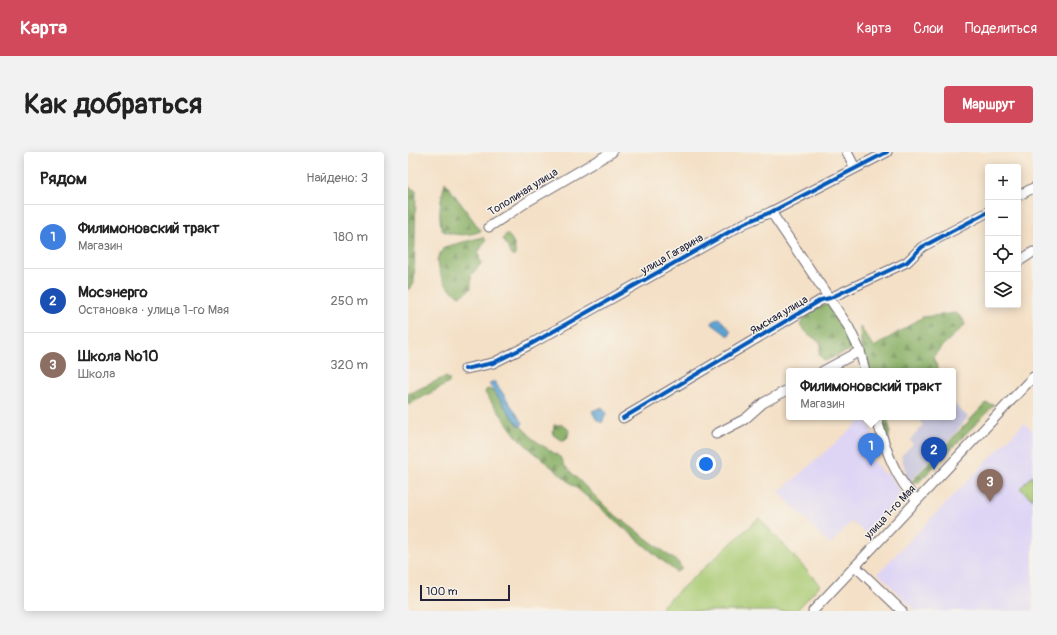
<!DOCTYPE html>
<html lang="ru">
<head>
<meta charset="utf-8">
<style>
	body { margin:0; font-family:Pangolin,sans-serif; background:#f2f2f2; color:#222 }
	.controls { position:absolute; right:12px; top:12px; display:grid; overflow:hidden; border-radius:4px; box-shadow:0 2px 10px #0003 }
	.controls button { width:36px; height:36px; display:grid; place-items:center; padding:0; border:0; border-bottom:1px solid #e0e0e0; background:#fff; color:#222; font:20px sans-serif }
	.scale { position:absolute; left:12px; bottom:10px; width:90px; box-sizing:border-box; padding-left:4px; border:2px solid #22223b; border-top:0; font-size:11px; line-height:14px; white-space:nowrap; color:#22223b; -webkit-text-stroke:3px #f7f3e8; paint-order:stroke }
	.you { position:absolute; left:298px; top:312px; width:14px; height:14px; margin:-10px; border:3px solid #fff; border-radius:50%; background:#1a73e8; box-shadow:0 0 0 6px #1a73e833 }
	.badge { display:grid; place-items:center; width:26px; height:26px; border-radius:50%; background:#d1495b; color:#fff; font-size:13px; font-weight:700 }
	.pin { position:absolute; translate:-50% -33px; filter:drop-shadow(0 1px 2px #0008) }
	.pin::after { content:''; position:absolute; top:21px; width:14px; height:12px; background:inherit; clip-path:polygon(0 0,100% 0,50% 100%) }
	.popup { position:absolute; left:378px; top:216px; width:170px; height:52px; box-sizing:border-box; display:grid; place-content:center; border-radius:4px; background:#fff; filter:drop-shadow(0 1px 3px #0005); font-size:13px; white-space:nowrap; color:#767676 }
	.popup b { font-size:15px; color:#222 }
	.popup::after { content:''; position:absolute; left:50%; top:100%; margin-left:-8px; border:8px solid transparent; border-top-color:#fff }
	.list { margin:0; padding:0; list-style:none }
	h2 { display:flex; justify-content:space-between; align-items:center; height:52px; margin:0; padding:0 16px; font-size:17px }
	h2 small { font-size:13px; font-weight:400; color:#767676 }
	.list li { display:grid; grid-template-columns:26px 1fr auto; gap:12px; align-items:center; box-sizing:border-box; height:64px; padding:0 16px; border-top:1px solid #e0e0e0 }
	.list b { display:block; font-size:15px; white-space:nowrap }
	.list p { margin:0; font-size:13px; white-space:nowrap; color:#767676 }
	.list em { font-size:13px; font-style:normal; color:#767676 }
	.icon { flex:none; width:22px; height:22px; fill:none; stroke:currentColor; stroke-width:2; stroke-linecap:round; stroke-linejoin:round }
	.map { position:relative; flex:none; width:625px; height:459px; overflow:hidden; border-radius:4px }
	header { display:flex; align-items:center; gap:24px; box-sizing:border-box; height:56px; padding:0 20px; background:#d1495b; color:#fff }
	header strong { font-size:19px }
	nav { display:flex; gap:22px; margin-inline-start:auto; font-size:14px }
	.intro { display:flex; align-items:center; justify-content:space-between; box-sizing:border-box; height:96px; padding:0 24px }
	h1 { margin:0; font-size:28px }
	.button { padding:10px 18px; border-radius:4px; background:#d1495b; color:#fff; font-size:14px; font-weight:700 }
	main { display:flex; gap:24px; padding:0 24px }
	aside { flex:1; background:#fff; border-radius:4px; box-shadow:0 2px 10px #0003 }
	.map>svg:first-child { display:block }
	.built { fill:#ded5f5 }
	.industrial { fill:#c3c1db }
	.forest { fill:url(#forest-firs); stroke:#546850 }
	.garden { fill:#a8ca72; stroke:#657656 }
	.water { fill:url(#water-ripples); stroke:#3f6286 }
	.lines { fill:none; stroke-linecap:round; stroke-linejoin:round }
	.minor-casing { stroke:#6c646c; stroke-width:11 }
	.minor { stroke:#fff; stroke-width:9 }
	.cycleway-casing { stroke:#f7f3e8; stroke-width:6 }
	.cycleway { stroke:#0057b8; stroke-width:4 }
	.labels { text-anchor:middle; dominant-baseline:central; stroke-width:3; stroke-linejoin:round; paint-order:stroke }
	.street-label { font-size:11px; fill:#22223b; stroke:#f7f3e8 }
</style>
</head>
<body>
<header>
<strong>Карта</strong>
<nav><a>Карта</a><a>Слои</a><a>Поделиться</a></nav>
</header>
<div class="intro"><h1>Как добраться</h1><a class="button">Маршрут</a></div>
<main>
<aside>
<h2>Рядом<small>Найдено: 3</small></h2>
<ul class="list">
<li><span class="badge" style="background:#3f7fe0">1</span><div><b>Филимоновский тракт</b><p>Магазин</p></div><em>180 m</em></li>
<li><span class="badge" style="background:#1a4fb4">2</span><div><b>Мосэнерго</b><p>Остановка · улица 1-го Мая</p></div><em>250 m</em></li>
<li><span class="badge" style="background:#8d6e63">3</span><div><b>Школа №10</b><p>Школа</p></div><em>320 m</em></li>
</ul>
</aside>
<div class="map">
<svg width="625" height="459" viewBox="0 0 625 459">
	<defs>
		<pattern id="forest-firs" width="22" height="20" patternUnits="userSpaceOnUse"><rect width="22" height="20" fill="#86ae64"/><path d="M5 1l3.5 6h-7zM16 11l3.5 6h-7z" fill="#6d8d54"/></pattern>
		<pattern id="water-ripples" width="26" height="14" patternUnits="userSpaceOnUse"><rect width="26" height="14" fill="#5ca3d2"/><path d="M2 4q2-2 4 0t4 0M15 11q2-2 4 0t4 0" fill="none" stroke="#4c84ac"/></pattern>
	</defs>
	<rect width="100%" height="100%" fill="#f7f3e8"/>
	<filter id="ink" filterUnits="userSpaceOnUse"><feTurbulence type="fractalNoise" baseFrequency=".025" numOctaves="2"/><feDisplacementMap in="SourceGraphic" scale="8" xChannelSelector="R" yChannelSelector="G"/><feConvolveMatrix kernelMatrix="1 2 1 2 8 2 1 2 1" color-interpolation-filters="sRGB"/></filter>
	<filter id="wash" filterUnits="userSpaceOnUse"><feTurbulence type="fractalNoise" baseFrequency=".012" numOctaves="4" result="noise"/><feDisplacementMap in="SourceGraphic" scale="16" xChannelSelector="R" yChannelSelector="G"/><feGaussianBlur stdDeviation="0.9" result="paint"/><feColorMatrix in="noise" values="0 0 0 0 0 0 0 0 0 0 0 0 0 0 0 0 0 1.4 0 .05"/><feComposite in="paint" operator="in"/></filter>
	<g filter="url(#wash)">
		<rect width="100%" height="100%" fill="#f4e0c6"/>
		<g class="built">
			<polygon points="457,265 460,265 468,295 460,302 477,323 480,321 491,338 492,346 459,382 443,370 422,393 371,340"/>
			<polygon points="616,271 625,279 625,459 508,459 470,421"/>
		</g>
		<polygon class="industrial" points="545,251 560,265 547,282 501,330 493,304 505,292 502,288 515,273 509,265 545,265"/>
		<g class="forest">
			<path d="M37,30L73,79C62,84 46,84 35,79C28,66 34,43 37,30Z"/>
			<polygon points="0,34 8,39 6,132 0,138"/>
			<path d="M98,82C105,85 108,96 107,104H104L95,87Z"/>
			<path d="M75,85L78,88L70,101L73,112L63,123V136L58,141L51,144C34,132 33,126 29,107L36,95Z"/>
			<path d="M421,151L444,188V197L417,209L411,202L413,191L399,181L392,173C397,161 410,155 421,151Z"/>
			<polygon points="548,161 555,167 557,173 534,194 525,205 531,219 459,219 453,194 452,175 466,195 515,165"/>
			<polygon points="37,225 41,227 41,231 0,253 0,242"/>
			<polygon points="81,237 86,240 111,274 113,274 125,287 152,305 157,314 203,360 270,410 274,417 268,420 121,296 109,285 77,241 78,238"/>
			<polygon points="578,251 586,253 511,330 503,330"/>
			<polygon points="472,265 479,265 482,278 480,291"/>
			<polygon points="146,273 155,273 161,278 160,285 156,289 145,283"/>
		</g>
		<g class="garden">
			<polygon points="625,323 625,348 612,336"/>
			<polygon points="351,366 412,433 388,459 257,459 253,455"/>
		</g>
		<g class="water">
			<polygon points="311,166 322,178 322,183 319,183 304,172 305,169"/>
			<polygon points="83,230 87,230 115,271 113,274 111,274 81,232"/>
			<polygon points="194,255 198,261 194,271 188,267 184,259"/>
		</g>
	</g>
	<g filter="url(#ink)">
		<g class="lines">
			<defs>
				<g id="minor">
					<polyline points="439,0 447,16"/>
					<polyline points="610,44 625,36"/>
					<polyline points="363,60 440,174 452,199 457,219"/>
					<polyline points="81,75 122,48 204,0"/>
					<polyline points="610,110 625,100"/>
					<polyline points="57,217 85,211 123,192 337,71 363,60 479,0"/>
					<polyline points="415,219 452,199"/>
					<path d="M468,265C477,294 486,326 509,348"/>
					<polyline points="215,266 413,148 422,146 499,110 514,95 580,60"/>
					<polyline points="308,282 337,267 355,251 381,237"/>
					<polyline points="447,414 494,459"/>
					<polyline points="405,459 625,225"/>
				</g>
			</defs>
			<use href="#minor" class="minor-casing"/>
			<use href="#minor" class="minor"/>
			<defs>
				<g id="cycleway">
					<polyline points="57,217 85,211 123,192 337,71 363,60 479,0"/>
					<polyline points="215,266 413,148 422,146 499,110 514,95 580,60"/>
				</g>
			</defs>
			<use href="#cycleway" class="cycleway-casing"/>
			<use href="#cycleway" class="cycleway"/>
		</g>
	</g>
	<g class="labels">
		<g class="street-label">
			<text transform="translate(115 40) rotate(-32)">Тополиная улица</text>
			<text transform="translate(264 102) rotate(-30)">улица Гагарина</text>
			<text transform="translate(371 163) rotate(-31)">Ямская улица</text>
			<text transform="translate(482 360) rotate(-47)">улица 1-го Мая</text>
		</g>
	</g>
</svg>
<div class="controls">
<button>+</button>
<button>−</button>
<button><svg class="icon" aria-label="locate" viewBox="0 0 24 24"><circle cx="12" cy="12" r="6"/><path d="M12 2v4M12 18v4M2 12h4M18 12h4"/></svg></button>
<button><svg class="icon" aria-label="layers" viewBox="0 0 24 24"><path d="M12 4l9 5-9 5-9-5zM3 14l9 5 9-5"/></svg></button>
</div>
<div class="scale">100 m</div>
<div class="you"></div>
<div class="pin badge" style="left:463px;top:314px;background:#3f7fe0">1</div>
<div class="popup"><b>Филимоновский тракт</b>Магазин</div>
<div class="pin badge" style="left:526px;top:318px;background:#1a4fb4">2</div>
<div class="pin badge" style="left:582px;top:350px;background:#8d6e63">3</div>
</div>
</main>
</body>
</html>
